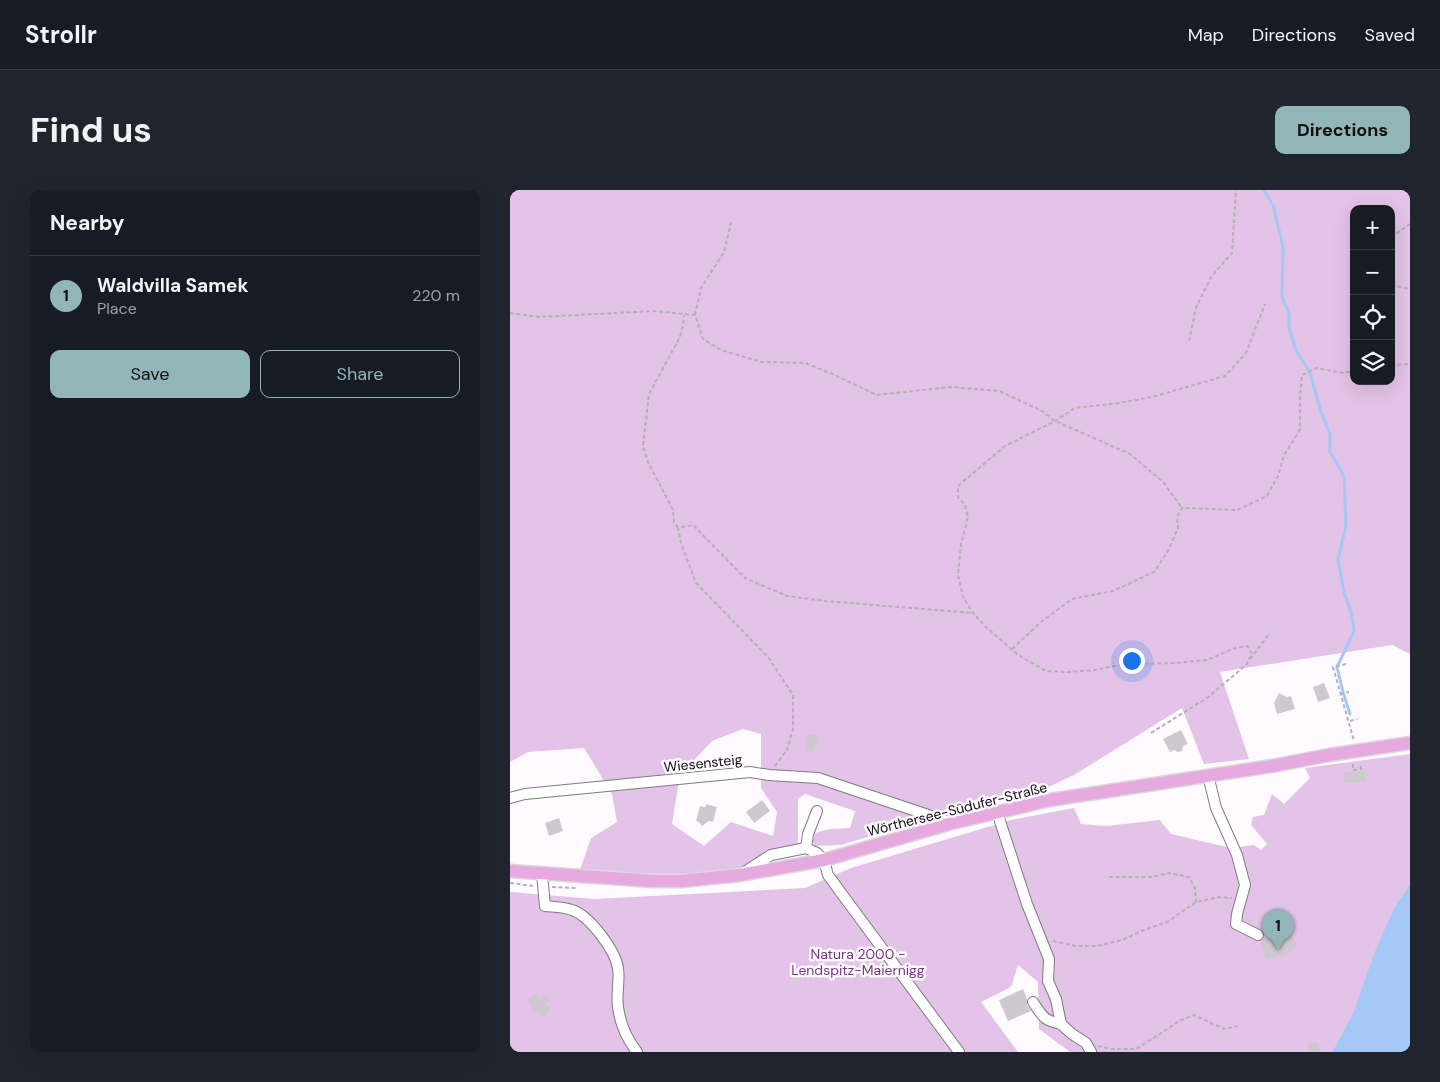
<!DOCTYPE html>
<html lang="en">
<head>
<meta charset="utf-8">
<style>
	body { margin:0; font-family:"DM Sans",sans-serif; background:#20242c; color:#f1f3f6 }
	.controls { position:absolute; right:15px; top:15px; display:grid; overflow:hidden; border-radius:10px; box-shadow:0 5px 20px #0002 }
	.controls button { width:45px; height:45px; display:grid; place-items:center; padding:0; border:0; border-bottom:1px solid #363941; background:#171b24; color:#f1f3f6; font:25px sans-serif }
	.you { position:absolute; left:621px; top:470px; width:18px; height:18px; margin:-12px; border:4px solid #fff; border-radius:50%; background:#1a73e8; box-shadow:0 0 0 8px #1a73e833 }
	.badge { display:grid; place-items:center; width:32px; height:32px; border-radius:50%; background:#92b5b7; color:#111; font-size:16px; font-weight:700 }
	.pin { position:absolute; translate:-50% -41px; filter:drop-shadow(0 1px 2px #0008) }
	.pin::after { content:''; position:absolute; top:26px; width:18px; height:15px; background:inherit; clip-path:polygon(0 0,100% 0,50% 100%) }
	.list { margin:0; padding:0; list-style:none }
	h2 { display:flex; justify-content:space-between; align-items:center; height:65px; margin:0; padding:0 20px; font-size:21px }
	h2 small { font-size:16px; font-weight:400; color:#9ea1a6 }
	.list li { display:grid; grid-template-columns:32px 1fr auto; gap:15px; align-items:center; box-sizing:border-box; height:80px; padding:0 20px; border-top:1px solid #363941 }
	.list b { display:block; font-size:19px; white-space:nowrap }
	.list p { margin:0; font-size:16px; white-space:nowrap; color:#9ea1a6 }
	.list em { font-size:16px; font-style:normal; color:#9ea1a6 }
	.actions { display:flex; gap:10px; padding:15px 20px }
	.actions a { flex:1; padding:11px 0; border:1px solid #92b5b7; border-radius:10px; text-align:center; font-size:18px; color:#92b5b7 }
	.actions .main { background:#92b5b7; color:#111 }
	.icon { flex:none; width:28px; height:28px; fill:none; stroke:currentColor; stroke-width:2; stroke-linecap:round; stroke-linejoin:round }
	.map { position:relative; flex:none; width:900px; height:862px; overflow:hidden; border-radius:10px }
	header { display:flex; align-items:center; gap:30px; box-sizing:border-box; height:70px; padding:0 25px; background:#171b24; border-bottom:1px solid #363941 }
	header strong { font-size:24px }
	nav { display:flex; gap:28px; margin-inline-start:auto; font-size:18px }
	.intro { display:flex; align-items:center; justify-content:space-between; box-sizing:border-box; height:120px; padding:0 30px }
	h1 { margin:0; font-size:35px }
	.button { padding:12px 22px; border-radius:10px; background:#92b5b7; color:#111; font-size:18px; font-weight:700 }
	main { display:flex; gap:30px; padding:0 30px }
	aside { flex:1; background:#171b24; border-radius:10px; box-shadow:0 5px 20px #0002 }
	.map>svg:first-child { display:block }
	.green { fill:#e3c3e7; fill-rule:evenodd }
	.water { fill:#a6c8f7 }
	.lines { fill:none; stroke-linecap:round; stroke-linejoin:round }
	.stream { stroke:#a6c8f7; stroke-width:3 }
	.building { fill:#cfc8d0 }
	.minor-casing { stroke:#807a81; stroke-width:12 }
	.major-casing { stroke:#d9d9d9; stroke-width:15 }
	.path { stroke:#b5b2b6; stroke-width:2; stroke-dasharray:4 2.5; stroke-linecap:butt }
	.minor { stroke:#fff; stroke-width:10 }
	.major { stroke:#e6aae1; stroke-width:12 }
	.labels { text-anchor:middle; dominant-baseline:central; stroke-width:5; stroke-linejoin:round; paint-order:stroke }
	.street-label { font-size:14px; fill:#110f11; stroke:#fefaff }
	.park-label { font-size:14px; fill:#74397d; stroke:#fefaff }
</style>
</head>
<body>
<header>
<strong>Strollr</strong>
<nav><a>Map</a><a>Directions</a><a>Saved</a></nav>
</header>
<div class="intro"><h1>Find us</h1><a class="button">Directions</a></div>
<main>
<aside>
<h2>Nearby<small></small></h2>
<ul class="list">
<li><span class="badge">1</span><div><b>Waldvilla Samek</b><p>Place</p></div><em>220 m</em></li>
</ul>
<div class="actions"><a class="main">Save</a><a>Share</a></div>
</aside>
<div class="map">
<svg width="900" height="862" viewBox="0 0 900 862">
	<rect width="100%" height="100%" fill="#fefaff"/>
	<g class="green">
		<path d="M0,0H900V464L882,455L710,482L739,569L694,574L672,518L564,585L521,605L437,623L331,655L305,656L302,651L305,643L320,639L340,638L345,621L295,604L288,609V658L232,680L153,688L70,680L81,648L107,632L102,604L74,558L18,562L0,572ZM844,19H881V191H844ZM233,539L251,544V598L267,622L263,646L221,632L194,656L162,634L170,585L202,551Z"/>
		<polygon points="900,564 900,694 885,716 843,823 822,862 560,862 529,839 528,792 508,775 501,797 471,812 508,862 0,862 0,702 85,709 295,698 341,678 501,630 564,618 571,634 596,636 650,630 661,644 721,658 744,655 751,660 757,654 741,635 743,627 754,625 762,604 774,614 800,588 795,578"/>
	</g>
	<polygon class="water" points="900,694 900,862 822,862 843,823 866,759 885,716"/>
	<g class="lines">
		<polyline class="stream" points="754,0 763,15 773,57 772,107 779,123 779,138 786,160 800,183 811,222 820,244 820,262 834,286 836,335 828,370 834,402 841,422 844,441 827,477 833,502 840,524"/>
	</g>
	<g class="building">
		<polygon points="814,493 820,508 808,512 803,497"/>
		<polygon points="769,503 777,507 781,506 785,519 767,524 764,513"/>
		<polygon points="671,540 678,554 673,556 672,561 668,562 664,560 660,562 653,549"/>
		<polygon points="298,544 308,546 304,562 295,560"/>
		<polygon points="855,581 855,592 834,593 833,582"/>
		<polygon points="252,610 260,621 244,633 236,622"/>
		<polygon points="196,614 207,617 203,632 199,631 192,636 189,632 186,631 190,616 195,617"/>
		<polygon points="49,628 53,641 39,646 35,633"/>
		<polygon points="779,744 788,755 777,765 756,769 751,751 764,745"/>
		<polygon points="513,799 517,809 517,815 521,821 498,831 489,810"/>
		<polygon points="24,804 30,809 34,804 40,809 35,814 41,819 33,827 21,818 22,816 17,811"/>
		<polygon points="808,852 810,862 799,862 798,853"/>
	</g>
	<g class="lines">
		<defs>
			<g id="minor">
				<polyline points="698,585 706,618 727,665 735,695 727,724 726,734 748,745"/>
				<polyline points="0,608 15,604 240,582 259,585 308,588 442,633"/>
				<polyline points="487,622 517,714 539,769 538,791 546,809 551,834 562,844 576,853 581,862"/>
				<polyline points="296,658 298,644 307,621"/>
				<polyline points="233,683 261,665 296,658 307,663 314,670 318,685 340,715 449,862"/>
				<path d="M32,684L35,716C44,717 54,717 62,720C80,726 105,760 108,778C110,791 106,804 108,817C110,833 117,849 127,862"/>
				<path d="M523,812C533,827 533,830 551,834"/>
			</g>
			<polyline id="major" points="0,681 143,691 171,691 230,685 314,670 442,633 540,610 762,576 819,565 900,553"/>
		</defs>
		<use href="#minor" class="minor-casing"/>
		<use href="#major" class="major-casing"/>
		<g class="path">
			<polyline points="881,47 900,34"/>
			<polyline points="881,95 900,99"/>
			<polyline points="0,123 29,127 144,121 185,125 193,149 211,160 251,172 295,173 320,183 367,205 440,197 489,201 532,221 545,231 620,264 653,292 672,318"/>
			<polyline points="185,125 191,98 214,62 221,33"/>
			<polyline points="679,151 686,118 701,87 722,63 726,0"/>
			<polyline points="881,175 900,174"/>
			<polyline points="168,338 164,332 163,320 138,272 133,256 139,204 170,147 173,135 174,125"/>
			<polyline points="502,459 532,431 562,409 603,401 644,382 658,361 668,338 667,327 672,318 727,320 757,306 768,286 774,265 790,240 790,206 792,185 807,178 832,183 844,181"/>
			<polyline points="740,469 760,443"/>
			<polyline points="836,474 823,477 844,551"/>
			<polyline points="830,504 839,502"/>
			<polyline points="840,531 847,529"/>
			<polyline points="641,543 697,508 736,475 742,464 737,456 725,458 697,470 664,473 615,474 585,480 558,482 536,481 508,465 475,436 463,423 453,407 448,385 451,354 458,327 455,315 448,307 448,296 495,256 545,231 565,218 609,213 642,207 715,186 736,163 755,114"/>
			<polyline points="843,574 843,580 851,579 850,574"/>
			<polyline points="265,576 277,560 283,539 283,505 258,467 186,393 171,353 168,338 183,335 235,388 277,406 315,411 463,423"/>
			<polyline points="599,687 641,687 659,683 679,687 685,698 686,712"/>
			<polyline points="0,693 23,696"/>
			<polyline points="42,697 67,698"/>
			<polyline points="543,751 565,756 587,756 612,750 634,740 657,732 686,712 709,707 722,708"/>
			<polyline points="588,856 601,859 626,859 650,844 669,831 684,825 714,839 728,836"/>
		</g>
		<use href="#minor" class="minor"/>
		<use href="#major" class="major"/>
	</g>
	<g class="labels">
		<g class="street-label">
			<text transform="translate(193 573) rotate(-6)">Wiesensteig</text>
			<text transform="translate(447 619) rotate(-14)">Wörthersee-Südufer-Straße</text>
		</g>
		<g class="park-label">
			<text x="348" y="764">Natura 2000 -<tspan x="348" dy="16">Lendspitz-Maiernigg</tspan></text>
		</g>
	</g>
</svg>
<div class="controls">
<button>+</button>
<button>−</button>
<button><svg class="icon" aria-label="locate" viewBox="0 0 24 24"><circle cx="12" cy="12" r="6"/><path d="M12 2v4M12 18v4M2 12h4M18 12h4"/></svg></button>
<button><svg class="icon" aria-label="layers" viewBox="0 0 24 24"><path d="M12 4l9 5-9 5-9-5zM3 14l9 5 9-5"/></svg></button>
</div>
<div class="you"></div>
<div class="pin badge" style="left:768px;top:760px">1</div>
</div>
</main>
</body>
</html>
